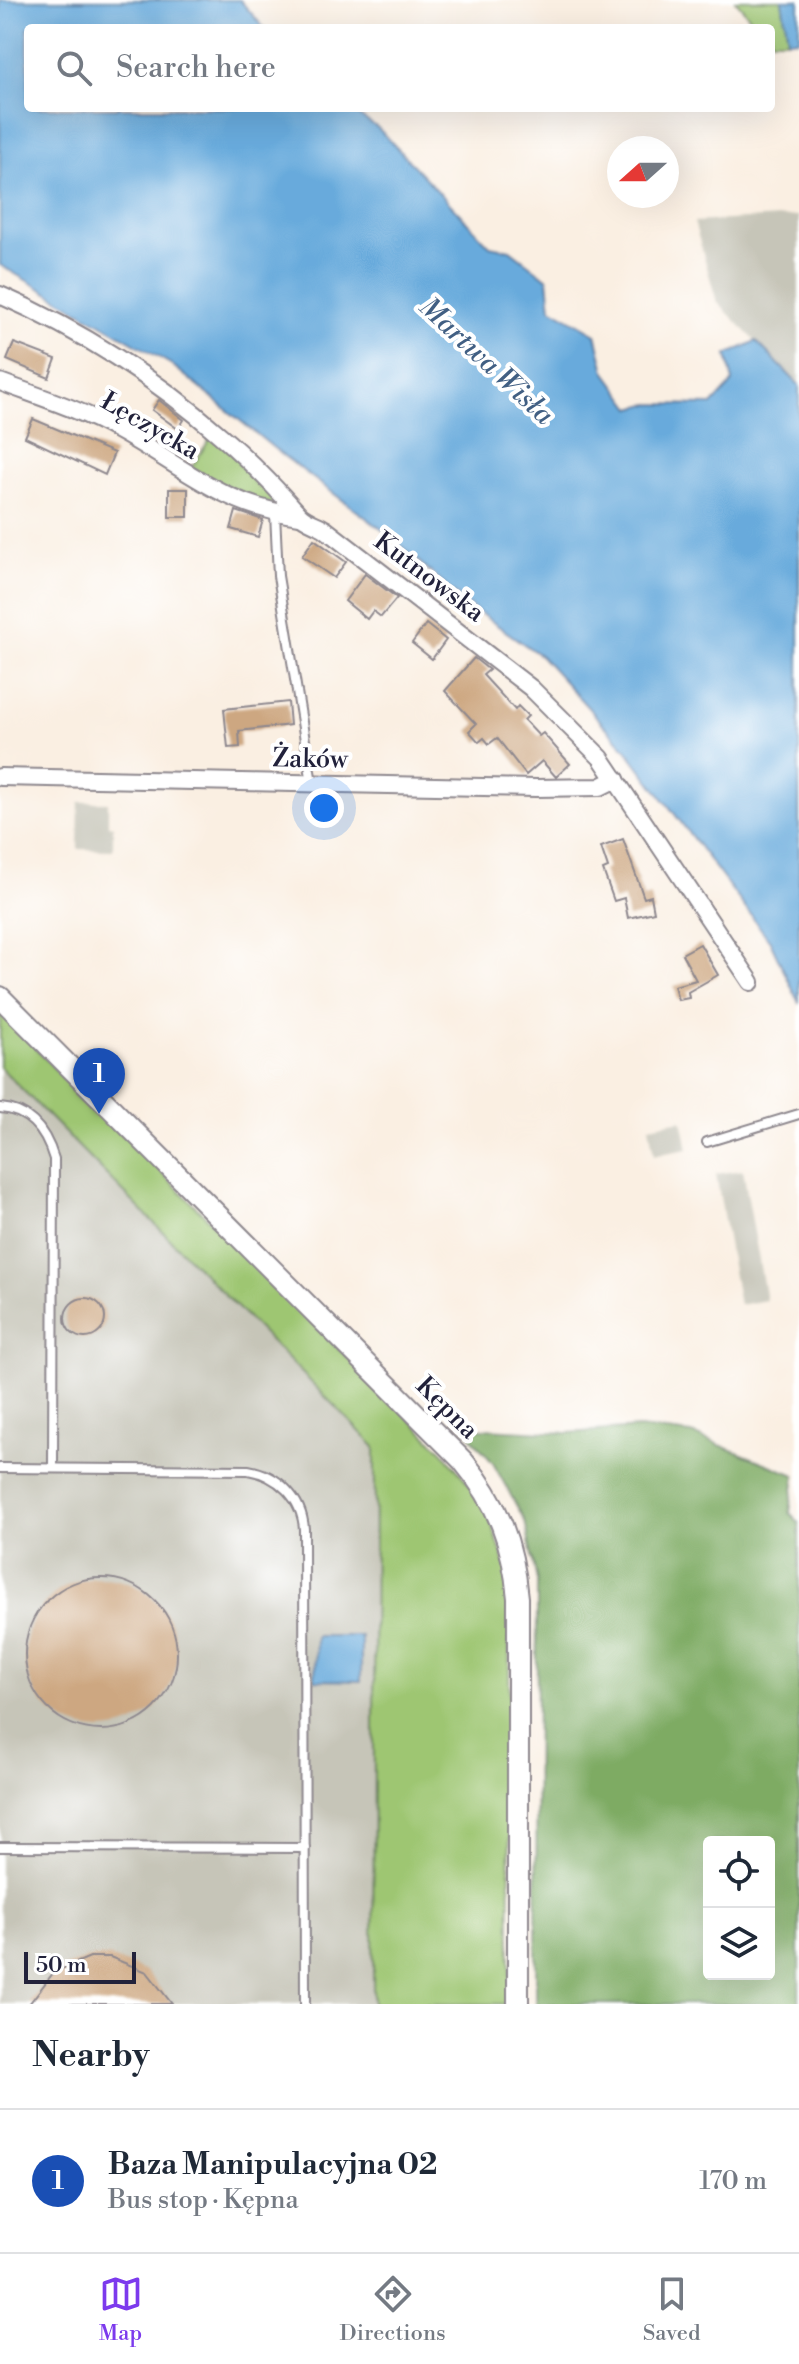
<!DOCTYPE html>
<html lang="en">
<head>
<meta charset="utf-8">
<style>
	body { margin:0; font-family:"Libre Bodoni",serif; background:#f2f2f3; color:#1f2937 }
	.controls { position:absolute; right:24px; bottom:24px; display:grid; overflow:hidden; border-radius:8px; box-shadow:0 8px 32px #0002 }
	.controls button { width:72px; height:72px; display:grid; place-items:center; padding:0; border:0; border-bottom:2px solid #e0e1e3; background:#fff; color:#1f2937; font:40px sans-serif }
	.compass { position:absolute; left:607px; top:136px; width:72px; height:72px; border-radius:50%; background:#fff; box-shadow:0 8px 32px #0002; rotate:249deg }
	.scale { position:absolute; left:24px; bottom:20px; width:112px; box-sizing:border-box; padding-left:8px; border:4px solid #22223b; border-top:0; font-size:22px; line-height:28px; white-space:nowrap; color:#22223b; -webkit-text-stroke:6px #fff; paint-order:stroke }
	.you { position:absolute; left:324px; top:808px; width:28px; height:28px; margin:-20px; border:6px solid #fff; border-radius:50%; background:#1a73e8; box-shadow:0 0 0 12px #1a73e833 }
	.badge { display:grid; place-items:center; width:52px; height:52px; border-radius:50%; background:#7c3aed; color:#fff; font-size:26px; font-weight:700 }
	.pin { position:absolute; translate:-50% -66px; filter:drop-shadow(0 2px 4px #0008) }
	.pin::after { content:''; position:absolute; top:42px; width:28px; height:24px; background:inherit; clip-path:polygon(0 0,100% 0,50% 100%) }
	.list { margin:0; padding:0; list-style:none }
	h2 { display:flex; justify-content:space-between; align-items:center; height:104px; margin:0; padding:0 32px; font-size:34px }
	h2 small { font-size:26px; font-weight:400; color:#747a83 }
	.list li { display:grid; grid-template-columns:52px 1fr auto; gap:24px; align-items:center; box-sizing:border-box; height:144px; padding:0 32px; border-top:2px solid #e0e1e3 }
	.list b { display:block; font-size:30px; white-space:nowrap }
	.list p { margin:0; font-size:26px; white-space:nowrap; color:#747a83 }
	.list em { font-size:26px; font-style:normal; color:#747a83 }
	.icon { flex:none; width:44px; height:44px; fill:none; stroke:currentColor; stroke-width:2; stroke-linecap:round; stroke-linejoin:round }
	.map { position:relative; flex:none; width:799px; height:2004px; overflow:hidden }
	.search { position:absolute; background:#fff; box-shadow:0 8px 32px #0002; left:24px; right:24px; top:24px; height:88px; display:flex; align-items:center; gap:20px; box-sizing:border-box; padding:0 28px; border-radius:8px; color:#747a83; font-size:30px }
	.sheet { height:248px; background:#fff }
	nav { display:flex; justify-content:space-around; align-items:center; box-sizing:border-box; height:112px; border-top:2px solid #e0e1e3; background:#fff; font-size:22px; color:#747a83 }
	nav a { display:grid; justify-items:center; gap:4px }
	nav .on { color:#7c3aed }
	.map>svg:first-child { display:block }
	.industrial { fill:#c6c5b8 }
	.green { fill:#9ec672; stroke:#607456; stroke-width:2 }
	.forest { fill:#7eab64; stroke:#506650; stroke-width:2; fill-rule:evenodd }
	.water { fill:#67aadc; stroke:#44668c; stroke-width:2 }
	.building { fill:#cda781 }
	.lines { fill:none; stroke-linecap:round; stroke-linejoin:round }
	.service-casing { stroke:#8e888e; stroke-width:12 }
	.minor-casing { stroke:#8e888e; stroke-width:20 }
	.tertiary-casing { stroke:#8e888e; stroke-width:24 }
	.service { stroke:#fff; stroke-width:8 }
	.minor { stroke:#fff; stroke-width:16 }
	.tertiary { stroke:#fff; stroke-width:20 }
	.labels { text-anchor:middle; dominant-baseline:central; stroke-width:8; stroke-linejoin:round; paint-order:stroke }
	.street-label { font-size:26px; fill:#22223b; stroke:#fff }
	.water-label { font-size:28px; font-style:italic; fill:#415f83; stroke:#fff }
</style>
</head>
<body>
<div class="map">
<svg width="799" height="2004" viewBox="0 0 799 2004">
	<rect width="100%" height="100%" fill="#fff"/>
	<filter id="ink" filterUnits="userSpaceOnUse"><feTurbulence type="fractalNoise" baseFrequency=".0125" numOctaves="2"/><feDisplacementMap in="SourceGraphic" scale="16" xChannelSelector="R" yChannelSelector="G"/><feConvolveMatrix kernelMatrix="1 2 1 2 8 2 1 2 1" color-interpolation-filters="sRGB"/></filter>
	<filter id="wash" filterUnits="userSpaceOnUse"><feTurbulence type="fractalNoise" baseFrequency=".006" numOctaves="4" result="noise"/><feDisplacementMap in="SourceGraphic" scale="32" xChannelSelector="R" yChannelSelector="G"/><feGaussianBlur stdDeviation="1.8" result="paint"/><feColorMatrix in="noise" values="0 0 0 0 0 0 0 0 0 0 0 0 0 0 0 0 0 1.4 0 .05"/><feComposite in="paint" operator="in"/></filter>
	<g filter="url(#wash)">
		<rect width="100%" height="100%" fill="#faefe2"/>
		<g class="industrial">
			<polygon points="799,216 799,385 717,302 694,222"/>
			<polygon points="79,802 108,802 108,825 113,826 113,850 78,849"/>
			<polygon points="0,1067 375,1447 373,2004 0,2004"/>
			<polygon points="682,1120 688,1149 654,1155 649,1126"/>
			<polygon points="743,1170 766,1300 739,1305 716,1174"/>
		</g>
		<g class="green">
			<polygon points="735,0 782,0 788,40 771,40 771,28 759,28"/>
			<polygon points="213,434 287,508 247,498 191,468"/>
			<path d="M0,1010C44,1055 81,1103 130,1141L444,1453L485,1504L509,1575L510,2004H373L375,1447L0,1067Z"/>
		</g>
		<path class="forest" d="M464,1428L568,1433L639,1428L692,1434L795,1475L790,1513L799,1522V2004H536L537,1581L525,1521L493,1463ZM709,1842H769V1974H709Z"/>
		<g class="water">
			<polygon points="0,0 240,0 264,28 28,28 28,108 347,108 378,128 490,246 510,250 548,279 551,308 596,334 605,371 632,408 647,404 712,405 733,382 727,355 756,341 799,385 799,1003 770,941 625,748 541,656 464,602 389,535 281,454 172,365 0,265"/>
			<polygon points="782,0 799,0 799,39 788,40"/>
			<polygon points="316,1636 361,1636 361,1681 315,1680"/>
		</g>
		<g id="blocks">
			<g class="building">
				<polygon points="14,343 56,359 49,378 7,360"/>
				<polygon points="159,400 184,420 178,429 152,410"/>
				<polygon points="33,419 114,453 105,475 25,437"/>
				<rect x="169" y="489" width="19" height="28"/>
				<polygon points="236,511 263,520 258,537 231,529"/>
				<polygon points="314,539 346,562 334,578 302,556"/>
				<polygon points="365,574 397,598 381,617 373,611 367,619 345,601"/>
				<polygon points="426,624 446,640 432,659 412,643"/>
				<polygon points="474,658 489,670 483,675 515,710 518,706 528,716 524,720 539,736 543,733 570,764 556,777 542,761 526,775 497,738 489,744 484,738 479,742 469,731 476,724 445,691"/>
				<polygon points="288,702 290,725 239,731 240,747 228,748 224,709"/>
				<polygon points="623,839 644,898 651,896 654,912 628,918 624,898 614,901 603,870 608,868 601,847"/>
				<polygon points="700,944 718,975 688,992 689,998 678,1000 674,986 696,980 682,954"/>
				<circle cx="85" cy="1318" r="20"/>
				<circle cx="101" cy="1654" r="76"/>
				<polygon points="90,1957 110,1957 147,1972 172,2004 29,2004 54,1972"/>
			</g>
		</g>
	</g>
	<g filter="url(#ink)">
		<use href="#blocks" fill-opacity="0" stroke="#8e888e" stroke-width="2"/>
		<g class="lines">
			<defs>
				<g id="service">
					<polyline points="275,513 278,576 312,783"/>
					<path d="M0,1108C30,1110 46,1132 54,1159L53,1468"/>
					<polyline points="707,1142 799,1114"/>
					<path d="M0,1468L248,1470C278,1475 302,1498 304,1529L305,2004"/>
					<polyline points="0,1847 305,1848"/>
				</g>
				<g id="minor">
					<path d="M0,295C82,331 154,377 221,436C249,460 275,487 299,514C305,521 317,524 325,529L531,688L601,758L751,982"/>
					<path d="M0,382C40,397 82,410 119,431C183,466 224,507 300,516"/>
					<polyline points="0,777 536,788 600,787 616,779"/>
				</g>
				<path id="tertiary" d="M0,997L463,1461C498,1503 513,1543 518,1598V2004"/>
			</defs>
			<use href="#service" class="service-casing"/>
			<use href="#minor" class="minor-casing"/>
			<use href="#tertiary" class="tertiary-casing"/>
			<use href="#service" class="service"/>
			<use href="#minor" class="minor"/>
			<use href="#tertiary" class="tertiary"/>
		</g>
	</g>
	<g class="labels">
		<g class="street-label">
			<text transform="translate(150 426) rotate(30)">Łęczycka</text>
			<text transform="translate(429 577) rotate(37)">Kutnowska</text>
			<text transform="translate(310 759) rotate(1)">Żaków</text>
			<text transform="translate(447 1408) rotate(45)">Kępna</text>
		</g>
		<g class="water-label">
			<text transform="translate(486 361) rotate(43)">Martwa Wisła</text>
		</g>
	</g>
</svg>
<div class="controls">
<button><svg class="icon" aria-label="locate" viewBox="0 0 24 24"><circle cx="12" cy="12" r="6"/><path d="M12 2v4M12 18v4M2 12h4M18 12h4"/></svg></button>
<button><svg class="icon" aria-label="layers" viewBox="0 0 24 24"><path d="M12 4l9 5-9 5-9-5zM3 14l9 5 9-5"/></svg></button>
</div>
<svg class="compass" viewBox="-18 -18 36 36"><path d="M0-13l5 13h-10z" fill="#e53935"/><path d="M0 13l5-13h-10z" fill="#747a83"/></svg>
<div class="scale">50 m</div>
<div class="you"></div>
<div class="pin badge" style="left:99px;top:1114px;background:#1a4fb4">1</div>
<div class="search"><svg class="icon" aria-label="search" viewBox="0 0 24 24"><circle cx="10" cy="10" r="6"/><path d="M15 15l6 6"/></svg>Search here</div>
</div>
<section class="sheet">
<h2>Nearby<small></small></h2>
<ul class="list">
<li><span class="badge" style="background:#1a4fb4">1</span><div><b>Baza Manipulacyjna 02</b><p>Bus stop · Kępna</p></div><em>170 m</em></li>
</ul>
</section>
<nav>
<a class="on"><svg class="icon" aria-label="map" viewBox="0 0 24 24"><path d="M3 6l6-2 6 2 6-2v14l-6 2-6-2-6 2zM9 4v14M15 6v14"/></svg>Map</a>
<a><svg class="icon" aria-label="directions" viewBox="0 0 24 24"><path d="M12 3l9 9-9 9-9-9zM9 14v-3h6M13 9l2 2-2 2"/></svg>Directions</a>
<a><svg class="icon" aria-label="saved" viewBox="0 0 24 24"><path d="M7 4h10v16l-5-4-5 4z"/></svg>Saved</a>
</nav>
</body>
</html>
